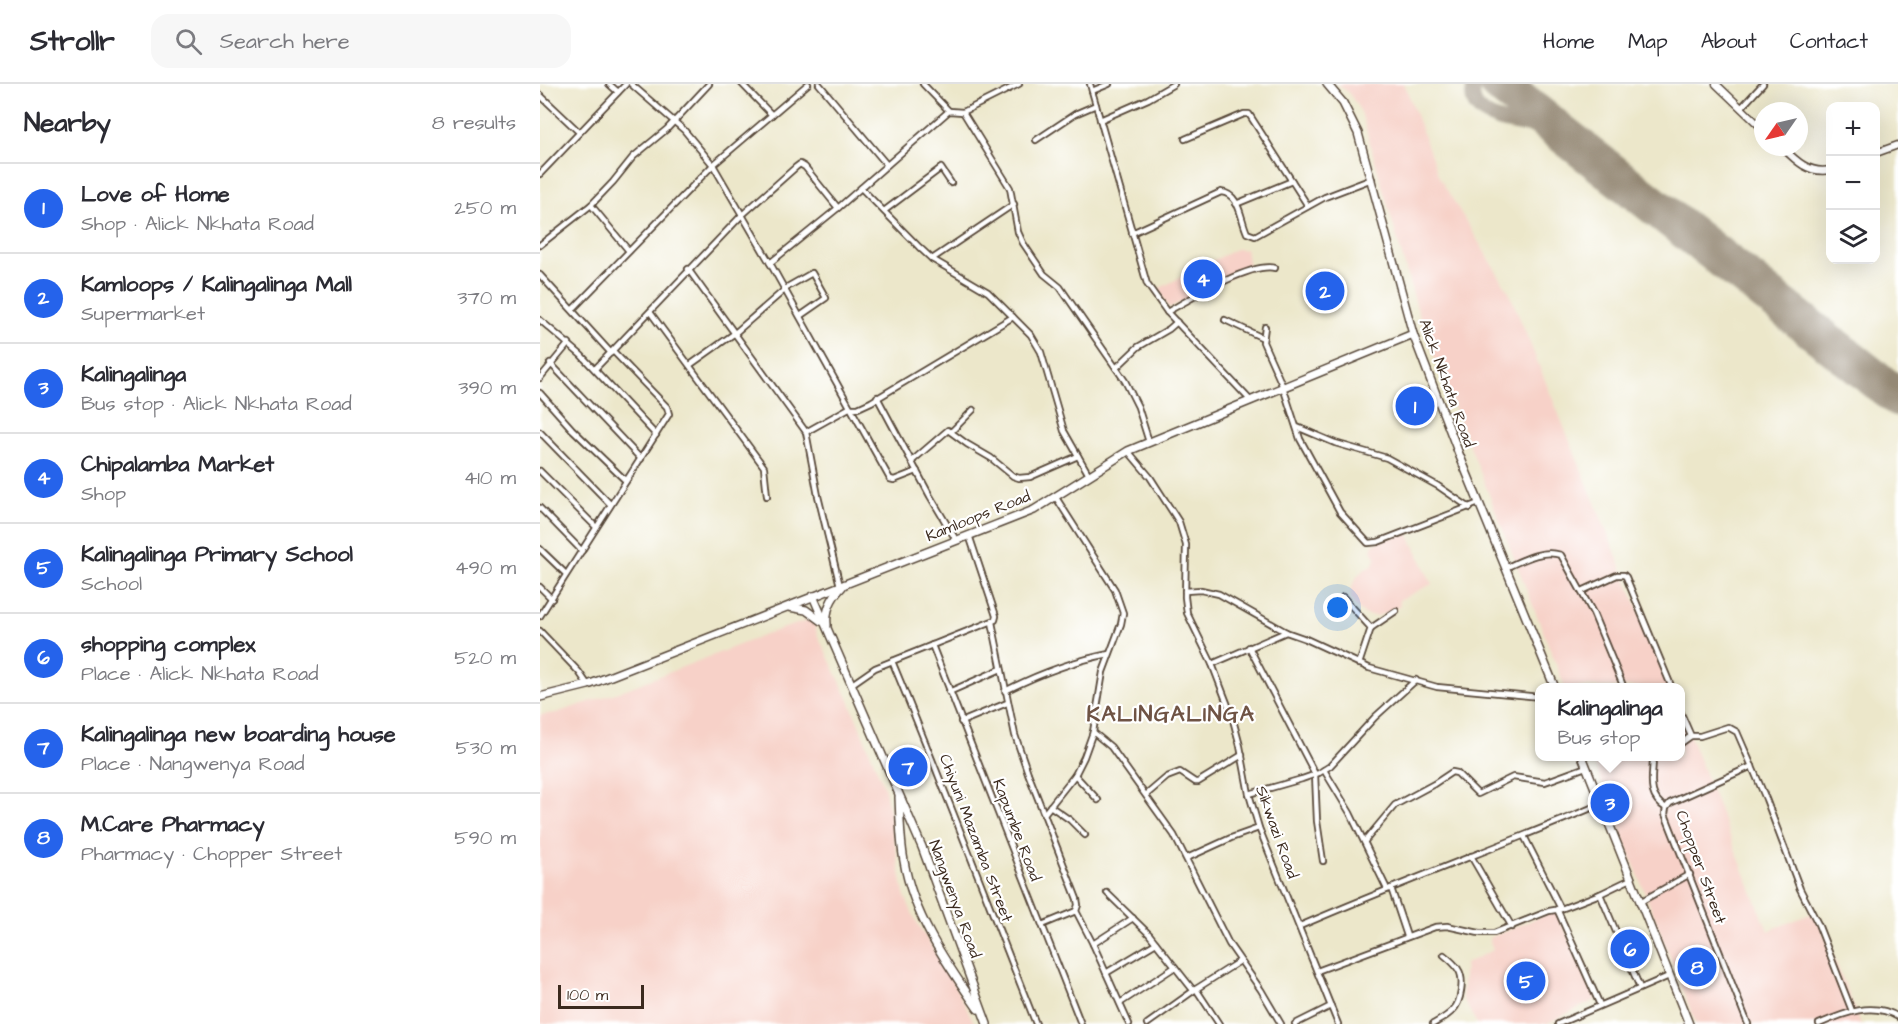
<!DOCTYPE html>
<html lang="en">
<head>
<meta charset="utf-8">
<style>
	body { margin:0; font-family:"Architects Daughter",sans-serif; background:#f7f7f7; color:#2b2b33 }
	.controls { position:absolute; right:18px; top:18px; display:grid; overflow:hidden; border-radius:12px; box-shadow:0 6px 24px #0002 }
	.controls button { width:54px; height:54px; display:grid; place-items:center; padding:0; border:0; border-bottom:2px solid #e1e1e2; background:#fff; color:#2b2b33; font:30px sans-serif }
	.compass { position:absolute; left:1214px; top:18px; width:54px; height:54px; border-radius:50%; background:#fff; box-shadow:0 6px 24px #0002; rotate:236deg }
	.scale { position:absolute; left:18px; bottom:15px; width:86px; box-sizing:border-box; padding-left:6px; border:3px solid #3b2a1e; border-top:0; font-size:16px; line-height:21px; white-space:nowrap; color:#3b2a1e; -webkit-text-stroke:4px #fff; paint-order:stroke }
	.you { position:absolute; left:798px; top:524px; width:21px; height:21px; margin:-15px; border:4px solid #fff; border-radius:50%; background:#1a73e8; box-shadow:0 0 0 9px #1a73e833 }
	.badge { display:grid; place-items:center; width:39px; height:39px; border-radius:50%; background:#2563eb; color:#fff; font-size:20px; font-weight:700 }
	.pin { position:absolute; translate:-50% -50%; border:3px solid #fff; box-shadow:0 2px 6px #0006 }
	.popup { position:absolute; left:995px; top:599px; width:150px; height:78px; box-sizing:border-box; display:grid; place-content:center; border-radius:12px; background:#fff; filter:drop-shadow(0 2px 4px #0005); font-size:20px; white-space:nowrap; color:#7c7c81 }
	.popup b { font-size:22px; color:#2b2b33 }
	.popup::after { content:''; position:absolute; left:50%; top:100%; margin-left:-12px; border:12px solid transparent; border-top-color:#fff }
	.list { margin:0; padding:0; list-style:none }
	h2 { display:flex; justify-content:space-between; align-items:center; height:78px; margin:0; padding:0 24px; font-size:26px }
	h2 small { font-size:20px; font-weight:400; color:#7c7c81 }
	.list li { display:grid; grid-template-columns:39px 1fr auto; gap:18px; align-items:center; box-sizing:border-box; height:90px; padding:0 24px; border-top:2px solid #e1e1e2 }
	.list b { display:block; font-size:22px; white-space:nowrap }
	.list p { margin:0; font-size:20px; white-space:nowrap; color:#7c7c81 }
	.list em { font-size:20px; font-style:normal; color:#7c7c81 }
	.icon { flex:none; width:33px; height:33px; fill:none; stroke:currentColor; stroke-width:2; stroke-linecap:round; stroke-linejoin:round }
	.map { position:relative; flex:none; width:1358px; height:940px; overflow:hidden }
	header { display:flex; align-items:center; gap:36px; box-sizing:border-box; height:84px; padding:0 30px; background:#fff; border-bottom:2px solid #e1e1e2 }
	header strong { font-size:28px }
	nav { display:flex; gap:33px; margin-inline-start:auto; font-size:21px }
	.search { width:420px; height:54px; background:#f7f7f7; display:flex; align-items:center; gap:15px; box-sizing:border-box; padding:0 21px; border-radius:18px; color:#7c7c81; font-size:22px }
	main { display:flex }
	aside { flex:1; background:#fff }
	.map>svg:first-child { display:block }
	.built { fill:#f7d1c8 }
	.lines { fill:none; stroke-linecap:round; stroke-linejoin:round }
	.taxiway { stroke:#948874; stroke-width:15 }
	.runway { stroke:#948874; stroke-width:39 }
	.minor-casing { stroke:#564638; stroke-width:8 }
	.tertiary-casing { stroke:#564638; stroke-width:9 }
	.secondary-casing { stroke:#564638; stroke-width:10 }
	.minor { stroke:#fff; stroke-width:4.5 }
	.tertiary { stroke:#fff; stroke-width:6 }
	.secondary { stroke:#fff; stroke-width:7 }
	.labels { text-anchor:middle; dominant-baseline:central; stroke-width:4.5; stroke-linejoin:round; paint-order:stroke }
	.street-label { font-size:16px; fill:#3b2a1e; stroke:#fff }
	.district-label { font-size:22px; font-weight:bold; letter-spacing:1.5px; fill:#6f5344; stroke:#fff }
</style>
</head>
<body>
<header>
<strong>Strollr</strong>
<div class="search"><svg class="icon" aria-label="search" viewBox="0 0 24 24"><circle cx="10" cy="10" r="6"/><path d="M15 15l6 6"/></svg>Search here</div>
<nav><a>Home</a><a>Map</a><a>About</a><a>Contact</a></nav>
</header>
<main>
<aside>
<h2>Nearby<small>8 results</small></h2>
<ul class="list">
<li><span class="badge">1</span><div><b>Love of Home</b><p>Shop · Alick Nkhata Road</p></div><em>250 m</em></li>
<li><span class="badge">2</span><div><b>Kamloops / Kalingalinga Mall</b><p>Supermarket</p></div><em>370 m</em></li>
<li><span class="badge">3</span><div><b>Kalingalinga</b><p>Bus stop · Alick Nkhata Road</p></div><em>390 m</em></li>
<li><span class="badge">4</span><div><b>Chipalamba Market</b><p>Shop</p></div><em>410 m</em></li>
<li><span class="badge">5</span><div><b>Kalingalinga Primary School</b><p>School</p></div><em>490 m</em></li>
<li><span class="badge">6</span><div><b>shopping complex</b><p>Place · Alick Nkhata Road</p></div><em>520 m</em></li>
<li><span class="badge">7</span><div><b>Kalingalinga new boarding house</b><p>Place · Nangwenya Road</p></div><em>530 m</em></li>
<li><span class="badge">8</span><div><b>M.Care Pharmacy</b><p>Pharmacy · Chopper Street</p></div><em>590 m</em></li>
</ul>
</aside>
<div class="map">
<svg width="1358" height="940" viewBox="0 0 1358 940">
	<rect width="100%" height="100%" fill="#fff"/>
	<filter id="ink" filterUnits="userSpaceOnUse"><feTurbulence type="fractalNoise" baseFrequency=".0167" numOctaves="2"/><feDisplacementMap in="SourceGraphic" scale="12" xChannelSelector="R" yChannelSelector="G"/><feConvolveMatrix kernelMatrix="1 2 1 2 8 2 1 2 1" color-interpolation-filters="sRGB"/></filter>
	<filter id="wash" filterUnits="userSpaceOnUse"><feTurbulence type="fractalNoise" baseFrequency=".008" numOctaves="4" result="noise"/><feDisplacementMap in="SourceGraphic" scale="24" xChannelSelector="R" yChannelSelector="G"/><feGaussianBlur stdDeviation="1.35" result="paint"/><feColorMatrix in="noise" values="0 0 0 0 0 0 0 0 0 0 0 0 0 0 0 0 0 1.4 0 .05"/><feComposite in="paint" operator="in"/></filter>
	<g filter="url(#wash)">
		<rect width="100%" height="100%" fill="#ece7ca"/>
		<g class="built">
			<polygon points="798,0 863,0 866,4 899,93 969,208 1130,603 1025,603 881,238 821,28 809,9"/>
			<polygon points="696,165 706,165 709,184 629,224 618,205"/>
			<polygon points="867,447 892,500 859,516 860,522 849,528 837,532 826,531 820,527 811,516 811,504 818,491 826,484 832,482 836,473 831,466 833,460"/>
			<polygon points="273,535 277,550 308,614 345,705 364,810 375,835 409,891 435,940 0,940 0,631 16,629 76,609 235,547"/>
			<polygon points="1141,630 1228,847 1275,828 1321,940 1156,940 1052,673 1140,672"/>
			<polygon points="1016,826 1057,915 1006,940 937,940 922,913 925,880 953,866 949,854"/>
		</g>
		<g class="lines">
			<path class="taxiway" d="M935,0C919,40 992,42 1015,44"/>
			<polyline class="runway" points="959,0 1358,313"/>
		</g>
	</g>
	<g filter="url(#ink)">
		<g class="lines">
			<defs>
				<g id="minor">
					<polyline points="69,0 78,8"/>
					<polyline points="91,0 144,46 173,81 230,179 350,395 354,396 377,387"/>
					<polyline points="202,0 232,31"/>
					<polyline points="279,0 347,81"/>
					<polyline points="383,0 409,27"/>
					<polyline points="550,0 607,200 627,228 711,317"/>
					<polyline points="552,7 569,0"/>
					<polyline points="0,11 39,48"/>
					<polyline points="1201,24 1223,0"/>
					<polyline points="423,28 470,104 478,148 483,159 504,190 520,203 585,297 598,323 609,358"/>
					<polyline points="560,36 608,15 634,0"/>
					<polyline points="645,55 704,30 709,30 768,122"/>
					<polyline points="496,56 535,30 556,21"/>
					<polyline points="0,90 86,0"/>
					<polyline points="321,104 379,163 392,175 448,208 491,251 501,268 524,347 549,391"/>
					<polyline points="696,120 752,97"/>
					<polyline points="51,121 89,167"/>
					<polyline points="344,127 401,84 411,99"/>
					<path d="M592,149L681,108C700,110 700,134 707,149L715,152L785,113L832,95"/>
					<polyline points="0,161 51,121 73,98 93,73 127,45 169,0"/>
					<polyline points="392,175 474,120"/>
					<polyline points="230,179 298,124 409,27 423,28 479,0"/>
					<polyline points="148,185 266,348"/>
					<polyline points="0,191 71,269"/>
					<polyline points="33,225 173,81 268,0"/>
					<polyline points="110,228 224,383 227,412"/>
					<path d="M627,228C650,215 711,178 735,184"/>
					<polyline points="0,236 41,271 116,351"/>
					<polyline points="685,236 723,254"/>
					<polyline points="725,243 723,258 743,303 760,355 800,428 828,459 838,458 939,419"/>
					<polyline points="10,279 101,375"/>
					<polyline points="150,281 195,249 249,202 272,189 286,214 260,232"/>
					<polyline points="576,284 598,263 629,245 637,238"/>
					<polyline points="55,285 201,132 256,83 260,80 265,83 298,124"/>
					<polyline points="0,294 29,259"/>
					<polyline points="0,309 32,345 86,397"/>
					<polyline points="337,313 390,412 416,456"/>
					<polyline points="757,343 795,359 847,374 898,402 930,424"/>
					<polyline points="412,347 433,326"/>
					<polyline points="0,348 70,420"/>
					<polyline points="588,367 610,393 639,438 646,461 645,513 647,529 672,580 692,632 700,662 709,710 719,744 798,940"/>
					<polyline points="372,377 408,346 427,360 451,374 473,392 479,394 490,393 538,372"/>
					<polyline points="0,387 56,443"/>
					<polyline points="0,424 42,467"/>
					<polyline points="0,465 26,490"/>
					<path d="M965,484C983,476 1001,465 1021,471L1053,529L1084,604"/>
					<polyline points="300,502 278,412 266,348 309,324 318,324 331,318 473,233"/>
					<polyline points="0,503 12,515"/>
					<polyline points="645,507 661,506 679,510 746,548 766,555 829,584 897,603 1000,613"/>
					<polyline points="1042,507 1077,491 1084,491 1086,493 1132,604"/>
					<polyline points="803,513 831,544"/>
					<polyline points="0,532 129,330 127,323 73,267"/>
					<polyline points="452,538 475,651 488,689 537,815 538,821 536,827 553,860 589,940"/>
					<polyline points="0,547 39,588 48,601"/>
					<polyline points="392,561 541,940"/>
					<polyline points="709,563 775,690 777,737 783,777"/>
					<path d="M352,577C402,697 448,819 496,940"/>
					<polyline points="672,580 746,548"/>
					<polyline points="819,580 831,544 856,527"/>
					<polyline points="312,600 335,584 455,536 456,532 429,451"/>
					<path d="M465,607C499,590 532,577 569,570"/>
					<polyline points="409,608 461,585"/>
					<polyline points="1140,627 1151,652 1160,652 1188,643 1197,648 1226,715 1260,805 1278,840 1312,927"/>
					<polyline points="421,638 467,619"/>
					<polyline points="553,648 571,663 634,751 689,860 721,906 741,940"/>
					<polyline points="1140,660 1151,652"/>
					<path d="M1113,673C1113,694 1106,712 1126,724"/>
					<polyline points="784,686 810,729 847,805"/>
					<polyline points="535,691 558,716"/>
					<polyline points="709,710 762,695 779,689 790,682 835,633 876,596"/>
					<polyline points="606,711 627,693 640,688 655,698 658,698 702,671"/>
					<polyline points="510,722 530,736 545,751"/>
					<polyline points="504,730 535,691 544,673 553,648 563,588 581,540 583,529 575,506 515,412"/>
					<polyline points="984,752 1021,825"/>
					<polyline points="825,757 855,721 894,700 912,688 917,689 938,710 973,693 1005,698 1046,683"/>
					<polyline points="931,772 972,843"/>
					<polyline points="647,774 691,754 719,744"/>
					<polyline points="851,804 867,852"/>
					<polyline points="567,809 609,850 653,906"/>
					<polyline points="1060,810 1100,904"/>
					<polyline points="1100,818 1150,790"/>
					<polyline points="1017,825 1060,921"/>
					<polyline points="502,841 536,827"/>
					<path d="M760,842C859,799 961,762 1061,720"/>
					<polyline points="553,860 593,834"/>
					<polyline points="777,887 895,843 907,842 939,849 954,849 1009,827 1021,825 1060,810 1091,795"/>
					<polyline points="566,889 616,859"/>
					<polyline points="656,905 679,940"/>
					<polyline points="580,919 635,883"/>
					<polyline points="607,940 656,905 700,877"/>
					<polyline points="755,940 791,922"/>
					<path d="M893,940C900,936 908,932 913,926C921,918 925,895 918,885C915,880 909,875 904,871"/>
					<polyline points="1018,940 1129,892"/>
					<polyline points="1208,940 1125,730 1126,724 1130,719 1212,682"/>
					<path d="M1279,940C1304,929 1333,917 1358,933"/>
				</g>
				<g id="tertiary">
					<polyline points="1176,0 1223,45"/>
					<path d="M1242,63C1256,77 1269,90 1290,86"/>
					<polyline points="1336,69 1358,61"/>
				</g>
				<g id="secondary">
					<polyline points="787,0 803,19 818,49 873,250 919,370 1015,604"/>
					<polyline points="273,512 382,763 447,940"/>
					<polyline points="249,523 266,526 281,537"/>
					<path d="M287,541C285,525 292,513 302,503"/>
					<polyline points="0,613 48,601 494,426 588,367 873,250"/>
					<polyline points="1042,672 1149,940"/>
					<path d="M359,713C360,734 360,756 364,777C373,832 407,880 438,925"/>
				</g>
			</defs>
			<use href="#minor" class="minor-casing"/>
			<use href="#tertiary" class="tertiary-casing"/>
			<use href="#secondary" class="secondary-casing"/>
			<use href="#minor" class="minor"/>
			<use href="#tertiary" class="tertiary"/>
			<use href="#secondary" class="secondary"/>
		</g>
	</g>
	<g class="labels">
		<g class="street-label">
			<text transform="translate(907 299) rotate(70)">Alick Nkhata Road</text>
			<text transform="translate(438 432) rotate(-22)">Kamloops Road</text>
			<text transform="translate(477 746) rotate(69)">Kapumbe Road</text>
			<text transform="translate(737 748) rotate(70)">Sikwazi Road</text>
			<text transform="translate(436 754) rotate(69)">Chiyuni Mazamba Street</text>
			<text transform="translate(1161 783) rotate(70)">Chopper Street</text>
			<text transform="translate(415 815) rotate(70)">Nangwenya Road</text>
		</g>
		<g class="district-label">
			<text x="631" y="630">KALINGALINGA</text>
		</g>
	</g>
</svg>
<div class="controls">
<button>+</button>
<button>−</button>
<button><svg class="icon" aria-label="layers" viewBox="0 0 24 24"><path d="M12 4l9 5-9 5-9-5zM3 14l9 5 9-5"/></svg></button>
</div>
<svg class="compass" viewBox="-18 -18 36 36"><path d="M0-13l5 13h-10z" fill="#e53935"/><path d="M0 13l5-13h-10z" fill="#7c7c81"/></svg>
<div class="scale">100 m</div>
<div class="you"></div>
<div class="pin badge" style="left:875px;top:322px">1</div>
<div class="pin badge" style="left:785px;top:207px">2</div>
<div class="pin badge" style="left:1070px;top:719px">3</div>
<div class="popup"><b>Kalingalinga</b>Bus stop</div>
<div class="pin badge" style="left:663px;top:195px">4</div>
<div class="pin badge" style="left:986px;top:897px">5</div>
<div class="pin badge" style="left:1090px;top:865px">6</div>
<div class="pin badge" style="left:368px;top:683px">7</div>
<div class="pin badge" style="left:1157px;top:883px">8</div>
</div>
</main>
</body>
</html>
